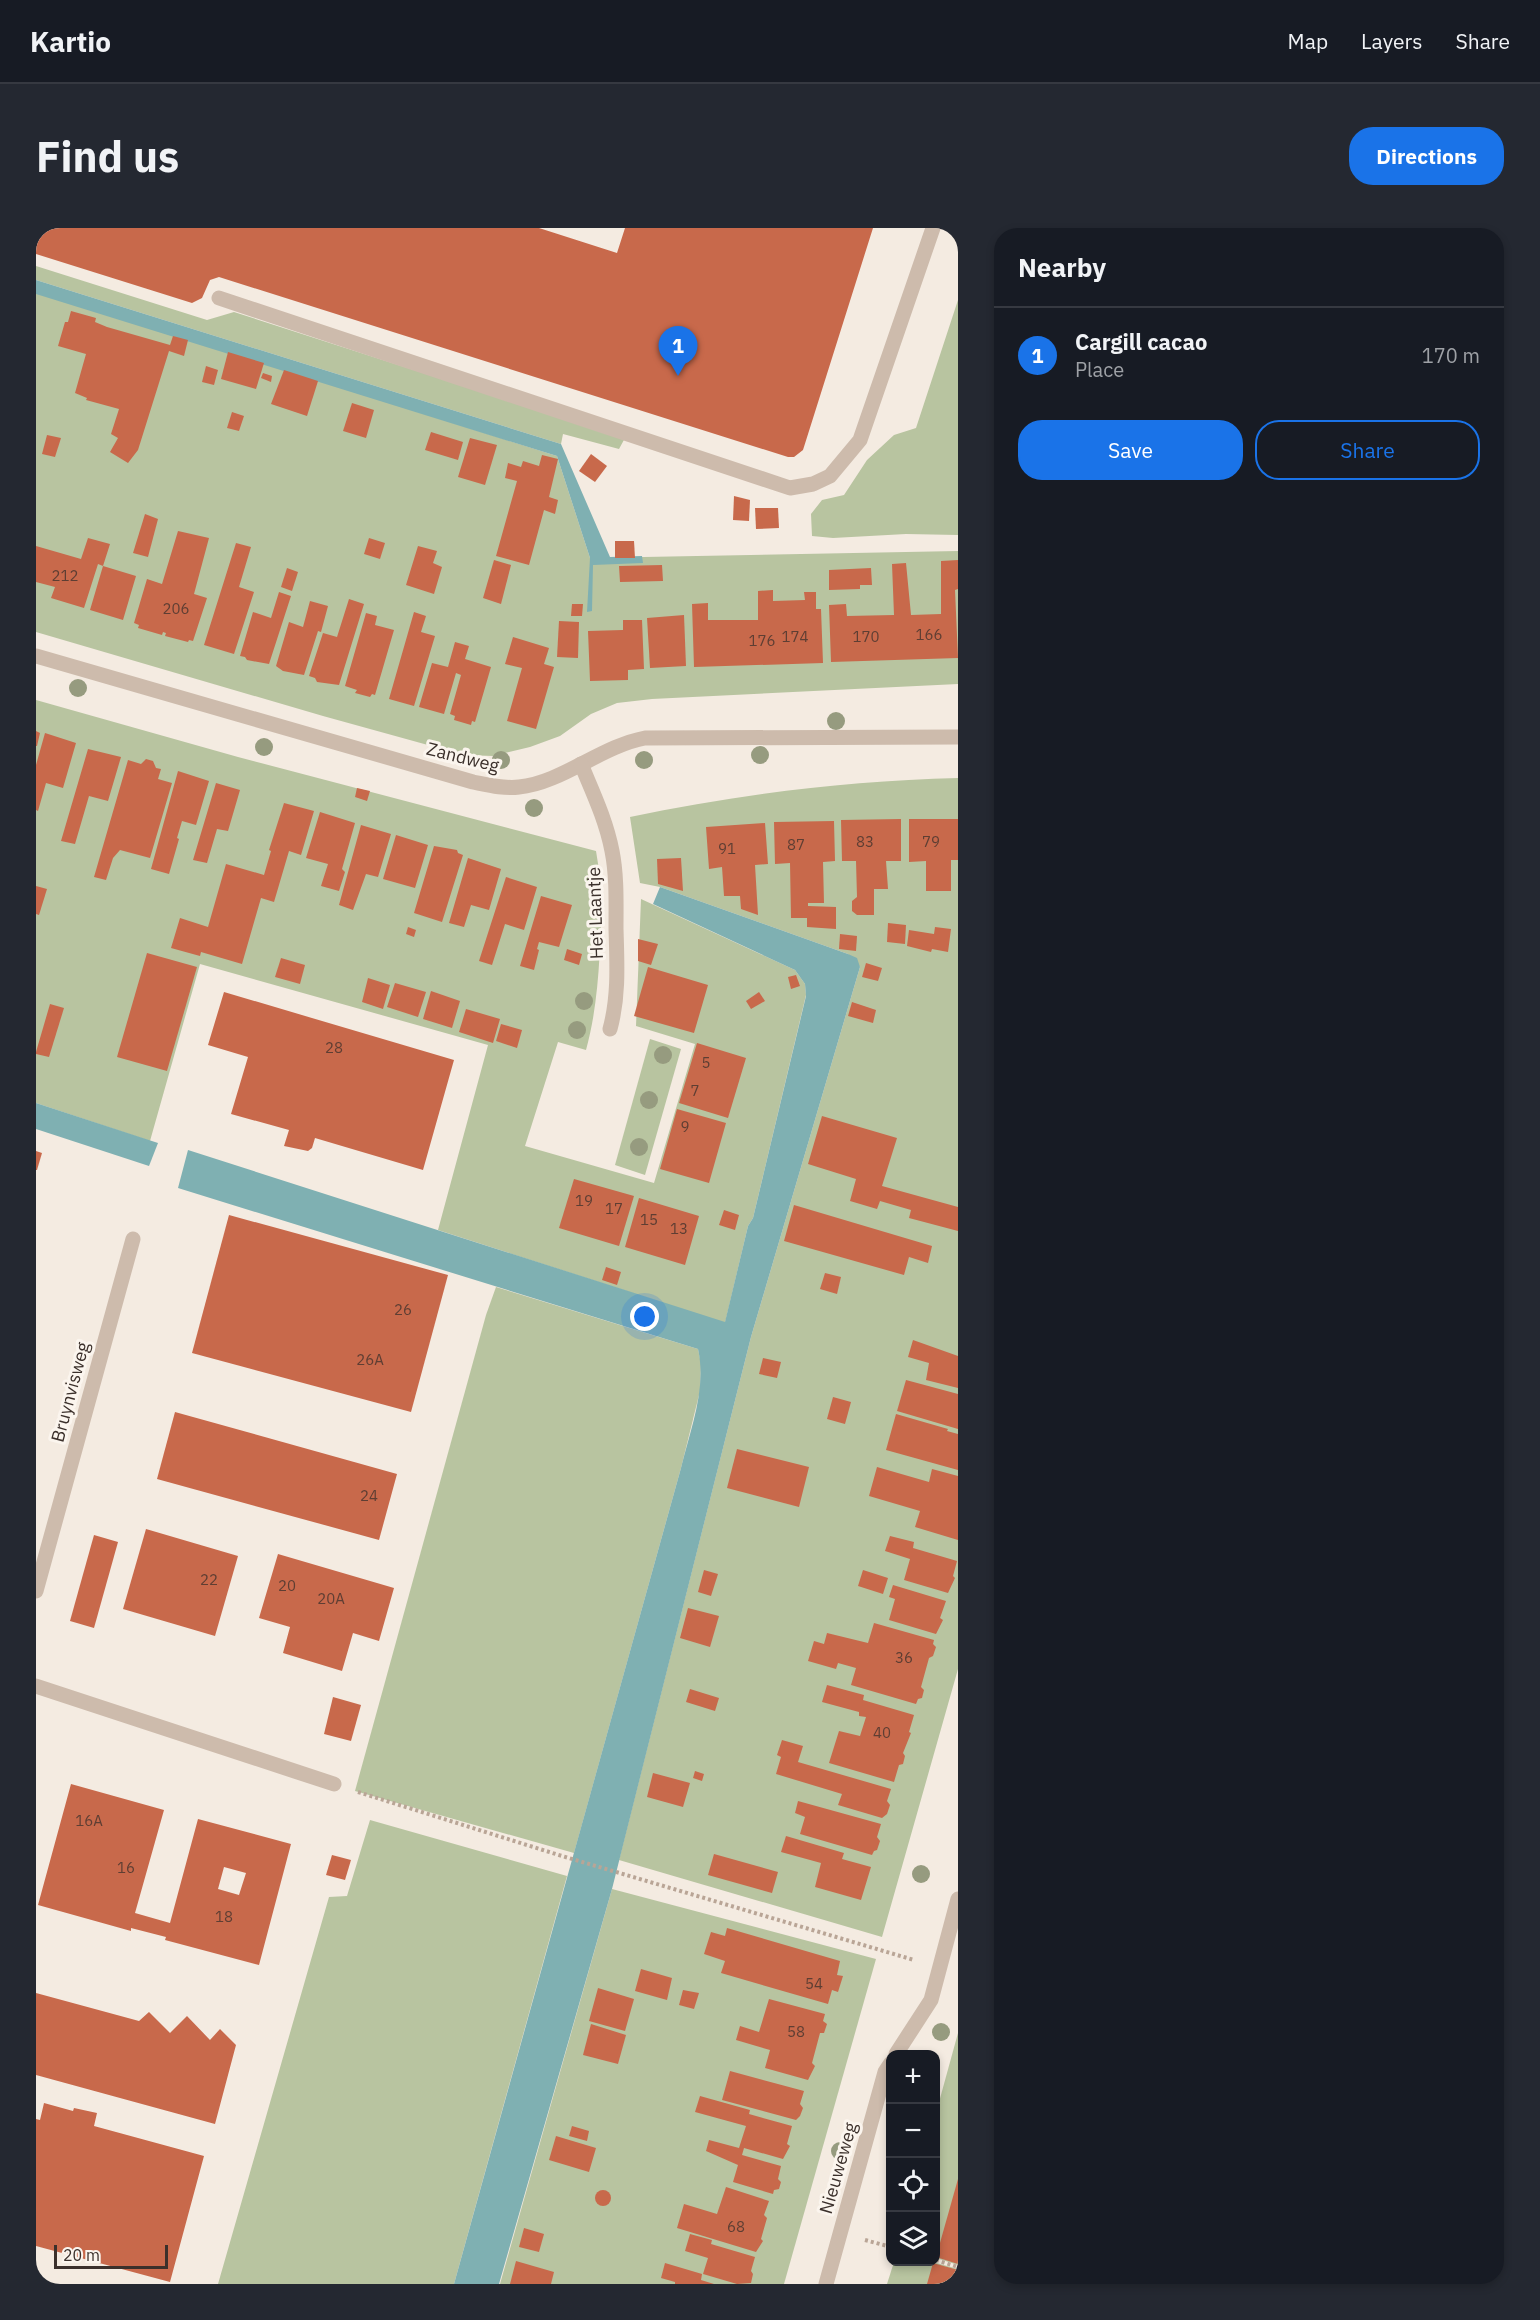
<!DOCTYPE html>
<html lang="en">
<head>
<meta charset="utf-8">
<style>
	body { margin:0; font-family:"IBM Plex Sans",sans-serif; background:#242831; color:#f1f3f6 }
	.controls { position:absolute; right:18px; bottom:18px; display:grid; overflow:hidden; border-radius:12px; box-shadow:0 3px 9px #0003 }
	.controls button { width:54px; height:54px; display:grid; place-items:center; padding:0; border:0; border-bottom:2px solid #363941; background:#171b24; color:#f1f3f6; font:30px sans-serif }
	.scale { position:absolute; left:18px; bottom:15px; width:114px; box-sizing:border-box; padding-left:6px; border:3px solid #3b302b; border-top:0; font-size:16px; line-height:21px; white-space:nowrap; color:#3b302b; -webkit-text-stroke:4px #fbf5ee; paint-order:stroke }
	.you { position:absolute; left:609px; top:1089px; width:21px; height:21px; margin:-15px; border:4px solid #fff; border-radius:50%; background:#1a73e8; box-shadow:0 0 0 9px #1a73e833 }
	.badge { display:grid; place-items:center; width:39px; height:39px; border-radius:50%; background:#1a73e8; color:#fff; font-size:20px; font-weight:700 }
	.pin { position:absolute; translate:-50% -50px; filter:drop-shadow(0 2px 3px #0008) }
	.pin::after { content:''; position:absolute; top:32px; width:21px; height:18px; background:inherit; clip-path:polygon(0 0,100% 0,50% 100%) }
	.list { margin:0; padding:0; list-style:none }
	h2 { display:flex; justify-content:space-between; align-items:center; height:78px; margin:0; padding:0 24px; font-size:26px }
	h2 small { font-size:20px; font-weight:400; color:#9ea1a6 }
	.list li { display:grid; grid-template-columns:39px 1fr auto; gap:18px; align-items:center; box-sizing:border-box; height:96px; padding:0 24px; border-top:2px solid #363941 }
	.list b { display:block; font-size:22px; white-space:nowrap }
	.list p { margin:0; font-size:20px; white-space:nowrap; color:#9ea1a6 }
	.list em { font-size:20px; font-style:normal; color:#9ea1a6 }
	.actions { display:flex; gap:12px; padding:18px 24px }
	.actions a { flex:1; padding:14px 0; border:2px solid #1a73e8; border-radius:24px; text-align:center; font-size:21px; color:#1a73e8 }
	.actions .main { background:#1a73e8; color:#fff }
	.icon { flex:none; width:33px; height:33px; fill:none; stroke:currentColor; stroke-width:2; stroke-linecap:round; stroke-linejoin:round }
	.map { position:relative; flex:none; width:922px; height:2056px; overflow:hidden; border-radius:24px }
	header { display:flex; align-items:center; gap:36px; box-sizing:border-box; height:84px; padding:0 30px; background:#171b24; border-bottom:2px solid #363941 }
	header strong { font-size:28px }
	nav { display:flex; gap:33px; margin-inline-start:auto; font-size:21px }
	.intro { display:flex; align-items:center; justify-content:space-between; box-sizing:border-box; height:144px; padding:0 36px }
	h1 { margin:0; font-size:42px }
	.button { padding:15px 27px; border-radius:24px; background:#1a73e8; color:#fff; font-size:21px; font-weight:700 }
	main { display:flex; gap:36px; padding:0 36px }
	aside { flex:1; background:#171b24; border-radius:24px; box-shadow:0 3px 9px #0003 }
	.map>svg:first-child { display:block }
	.green { fill:#b8c4a0 }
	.water { fill:#7fb0b2 }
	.building { fill:#c8694b; fill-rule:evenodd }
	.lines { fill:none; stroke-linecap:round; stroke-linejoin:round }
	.path { stroke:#b9a596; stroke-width:4; stroke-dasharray:3 3; stroke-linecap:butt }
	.minor { stroke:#cdbbac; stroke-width:15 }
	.tree { fill:#969b7f }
	.labels { text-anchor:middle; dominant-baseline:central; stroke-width:6; stroke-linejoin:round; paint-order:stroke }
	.number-label { font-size:15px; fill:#5e3e33 }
	.street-label { font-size:18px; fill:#3b302b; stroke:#fbf5ee }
</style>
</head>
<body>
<header>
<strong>Kartio</strong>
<nav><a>Map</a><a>Layers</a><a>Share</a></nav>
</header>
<div class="intro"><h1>Find us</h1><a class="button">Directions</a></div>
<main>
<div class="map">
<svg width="922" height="2056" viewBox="0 0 922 2056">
	<rect width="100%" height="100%" fill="#f4ebe1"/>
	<g class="green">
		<polygon points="0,38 171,92 198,84 589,210 583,221 527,206 525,216 0,52"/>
		<polygon points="0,63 521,228 554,330 922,323 922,456 616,471 581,475 555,486 524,508 494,519 457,528 428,527 287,488 0,404"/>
		<polygon points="922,72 922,307 870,306 797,310 776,308 775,286 786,272 808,267 831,232 858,207 880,200"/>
		<path d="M0,472L202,529L560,623L564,648L563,663L566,665C564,718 564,771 550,822L522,814L489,918L618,955L659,816L600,798L605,671L759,742L769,756L770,767L717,990L712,998L689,1095L402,1002L452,817L164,736L114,913L0,875Z"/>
		<path d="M922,550V1441L846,1709L583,1632L715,1109L824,739L812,726L624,659L604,655L594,589C702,566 811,553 922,550Z"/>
		<polygon points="614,811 645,821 609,947 579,937"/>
		<polygon points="460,1059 662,1121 665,1136 664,1163 645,1240 538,1625 319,1563 450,1087"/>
		<polygon points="334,1592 531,1648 418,2056 182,2056 293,1669 311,1668"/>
		<polygon points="576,1661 840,1731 748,2056 464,2056"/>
		<polygon points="922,1805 922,2037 900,2030 900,1885"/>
		<polygon points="858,2034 897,2034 922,2041 922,2056 851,2056"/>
	</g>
	<g class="water">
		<polygon points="0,52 525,216 574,329 606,328 607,335 557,337 556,383 551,384 554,330 521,228 0,66"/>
		<path d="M624,659L812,726L821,730L824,739L715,1109L576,1661L463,2056H418L645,1240C654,1202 671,1161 662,1121L142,960L152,922L689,1094L712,998L717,990L770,768L769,756L759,742L617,676Z"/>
		<polygon points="0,875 122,915 113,938 0,901"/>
	</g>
	<g class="building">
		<polygon points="0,0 503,0 581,25 589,0 837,0 767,222 758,229 752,229 183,49 174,52 166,70 156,75 0,26"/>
		<polygon points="35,83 60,90 59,94 71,99 134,117 137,108 152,112 148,128 133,123 102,222 92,235 74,224 82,210 75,206 83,181 50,172 51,170 39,165 50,126 22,118 29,94 32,94"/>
		<polygon points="192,124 228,135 220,161 185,151"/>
		<polygon points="170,138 182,142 178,157 166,154"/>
		<polygon points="248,142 282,153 271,188 235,176"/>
		<polygon points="227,145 236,148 235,154 225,150"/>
		<polygon points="316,175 338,182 330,210 307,203"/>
		<polygon points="196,184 208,188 203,203 191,200"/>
		<polygon points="395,204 427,214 422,232 389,222"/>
		<polygon points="11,207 25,210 19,229 6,226"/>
		<polygon points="434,210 461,217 449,257 422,249"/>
		<polygon points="555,226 571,238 559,254 543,243"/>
		<polygon points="506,227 522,231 513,269 522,272 519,286 508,282 493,337 460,328 481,253 469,250 472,235 485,239 487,233 503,238"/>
		<polygon points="698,268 714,272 713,293 697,292"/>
		<polygon points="719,280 742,280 743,300 720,301"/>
		<polygon points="109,286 122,291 112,329 97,325"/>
		<polygon points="142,303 173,310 158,366 171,370 157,413 153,412 152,414 129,408 130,405 127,404 126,407 102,400 103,397 98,395 111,351 126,356"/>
		<polygon points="52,310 74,316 67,338 100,348 87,392 54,382 67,338 62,336 48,380 15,370 19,359 0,354 0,318 45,331"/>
		<polygon points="333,310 349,315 344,331 328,326"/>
		<polygon points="579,313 598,313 599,330 579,330"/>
		<polygon points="200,315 215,319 203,359 218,364 198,426 168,417"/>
		<polygon points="382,318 401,323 397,335 406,339 398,366 370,357"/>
		<polygon points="458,332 475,337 465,376 447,370"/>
		<polygon points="922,332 922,361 919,362 922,430 795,434 793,377 810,376 811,388 858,387 856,336 870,335 875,387 905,386 905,333"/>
		<polygon points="626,337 627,353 584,354 583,338"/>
		<polygon points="251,340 262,344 256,363 245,359"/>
		<polygon points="835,340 836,357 824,357 824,361 793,362 793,342"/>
		<polygon points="737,362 737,373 769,372 768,364 780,364 780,381 785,381 787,435 658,439 656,376 672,375 672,392 722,392 722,363"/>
		<polygon points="243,364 255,368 233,436 211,432 209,429 204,428 217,384 235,390"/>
		<polygon points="313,371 328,376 303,457 281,454 279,450 273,448 287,405 301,409"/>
		<polygon points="274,373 292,378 285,404 282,403 268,447 247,443 240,438 253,394 267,399"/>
		<polygon points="536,376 547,376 546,388 535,388"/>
		<polygon points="378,384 390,388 385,404 399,408 378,478 353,471"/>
		<polygon points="330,385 341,388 339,397 358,402 339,467 336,466 334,469 319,465 321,462 309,458"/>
		<polygon points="648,387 650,438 614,440 611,390"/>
		<polygon points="587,392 606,392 608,441 592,442 592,452 554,453 552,403 587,402"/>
		<polygon points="523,393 543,394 542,430 521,429"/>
		<polygon points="477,409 513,420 508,436 518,439 500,501 471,493 486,440 469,436"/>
		<polygon points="419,414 433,418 429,431 455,439 439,494 436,493 435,497 418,492 419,488 414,486 425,447 420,445 408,486 383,479 396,435 412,439"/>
		<polygon points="0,503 4,505 1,518 0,518"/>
		<polygon points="9,505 40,515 27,560 10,555 2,583 0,582 0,537"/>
		<polygon points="52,521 85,529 72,573 53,568 39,616 25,613"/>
		<polygon points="110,531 117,533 120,540 125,541 122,551 136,555 114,630 84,622 77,630 70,652 58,649 92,532 105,536"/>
		<polygon points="142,543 173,553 160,597 146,593 141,610 143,611 133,646 115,641"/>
		<polygon points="180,555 204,562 192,603 181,601 171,635 157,632"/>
		<polygon points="321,560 334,563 331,573 319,569"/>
		<polygon points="248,575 278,583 265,627 253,623 238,674 225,670 206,736 165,724 164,728 135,720 144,690 172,699 190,636 228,647 235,623 233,622"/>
		<polygon points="284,584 319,595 306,641 309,644 303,663 285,658 292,636 270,630"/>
		<polygon points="865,591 865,633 850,633 852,661 838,661 838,687 821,687 816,683 816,673 821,669 820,633 806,633 805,592"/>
		<polygon points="873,591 922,591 922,632 915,632 915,663 890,663 890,633 873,634"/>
		<polygon points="798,593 799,633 787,634 788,675 772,675 772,678 800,679 800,701 771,699 771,690 755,690 754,635 739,636 738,594"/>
		<polygon points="729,595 732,636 719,637 722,687 705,681 704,668 688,668 686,639 673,641 670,599"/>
		<polygon points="325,597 355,606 342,649 330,646 317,682 303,677"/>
		<polygon points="360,607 392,617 379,660 347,651"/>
		<polygon points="398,618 421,622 422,625 427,627 406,694 378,685"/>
		<polygon points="432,630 465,641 453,682 435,677 428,699 413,695"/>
		<polygon points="645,630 647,663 622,656 621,631"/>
		<polygon points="470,649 501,659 488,702 469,696 456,737 443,733"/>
		<polygon points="0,658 11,661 3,687 0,686"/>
		<polygon points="505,668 536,677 523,719 503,714 501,721 503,722 498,742 484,738"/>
		<polygon points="852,695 870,697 869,716 851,714"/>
		<polygon points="372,699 380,702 378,709 370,706"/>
		<polygon points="899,699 915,701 912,724 896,721 895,724 871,718 873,702 898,706"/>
		<polygon points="804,706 821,708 820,723 803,721"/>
		<polygon points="602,711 622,716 615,737 602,733"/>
		<polygon points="531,721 546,726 543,737 528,732"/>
		<polygon points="111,725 161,739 131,843 81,829"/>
		<polygon points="245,730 269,737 264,756 239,749"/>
		<polygon points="830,735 846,740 842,753 826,749"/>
		<polygon points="612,739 672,757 658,805 598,788"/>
		<polygon points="760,747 764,758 755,761 752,749"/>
		<polygon points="332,750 354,757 347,781 326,774"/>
		<polygon points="359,755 390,764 382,789 351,779"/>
		<polygon points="395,763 424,773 416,800 387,791"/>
		<polygon points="188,764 418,832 387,942 279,910 276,920 272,923 248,918 253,902 195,886 212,829 172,817"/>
		<polygon points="723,764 729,773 715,781 710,773"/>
		<polygon points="816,774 840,782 837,795 812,788"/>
		<polygon points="14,776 28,780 13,829 0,826 0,824"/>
		<polygon points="430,781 464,791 457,815 423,804"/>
		<polygon points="465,796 486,802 481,820 460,813"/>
		<polygon points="661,815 710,830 692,890 643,875"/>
		<polygon points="641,881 690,895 673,955 624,941"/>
		<polygon points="786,888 861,910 846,958 922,979 922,1003 873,990 875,982 844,973 841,981 814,973 820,951 772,936"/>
		<polygon points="0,923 6,925 1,942 0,942"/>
		<polygon points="538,951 598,968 583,1018 523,1000"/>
		<polygon points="603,970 663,988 649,1037 589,1019"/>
		<polygon points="758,977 896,1018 892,1035 873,1029 868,1047 748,1013"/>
		<polygon points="688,982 703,987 699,1002 683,997"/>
		<polygon points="193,987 412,1047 375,1184 156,1125"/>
		<polygon points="570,1039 585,1044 581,1057 566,1052"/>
		<polygon points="789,1045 805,1049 801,1066 784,1061"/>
		<polygon points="877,1112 922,1128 922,1160 890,1152 893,1135 872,1129"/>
		<polygon points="727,1130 745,1134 741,1150 723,1146"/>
		<polygon points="870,1152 922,1166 922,1201 861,1183"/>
		<polygon points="797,1169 815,1174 809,1196 791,1191"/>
		<polygon points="139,1184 361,1246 343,1312 121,1251"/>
		<polygon points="860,1186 912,1201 911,1203 922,1206 922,1242 850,1222"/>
		<polygon points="701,1221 773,1239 763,1279 691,1260"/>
		<polygon points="841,1239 893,1254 896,1241 922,1248 922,1312 879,1299 884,1283 833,1268"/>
		<polygon points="110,1301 202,1328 179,1408 87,1381"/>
		<polygon points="58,1307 82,1314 58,1400 34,1393"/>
		<polygon points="854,1308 878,1314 877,1320 921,1333 917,1348 919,1350 912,1365 868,1352 874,1331 849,1323"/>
		<polygon points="242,1326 358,1360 343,1413 317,1405 306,1443 247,1425 254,1399 223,1390"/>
		<polygon points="668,1342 682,1346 675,1368 662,1364"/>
		<polygon points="827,1342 852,1350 847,1366 822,1358"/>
		<polygon points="857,1357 910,1373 904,1390 907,1392 900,1406 853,1392 859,1371 853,1369"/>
		<polygon points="652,1380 683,1388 674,1419 644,1410"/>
		<polygon points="838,1395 898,1412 897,1416 900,1419 897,1428 893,1430 885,1459 888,1462 886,1470 882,1471 880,1476 815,1457 820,1440 802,1435 800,1441 772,1433 778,1413 788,1416 791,1405 832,1415"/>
		<polygon points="791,1457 828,1467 827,1472 878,1487 873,1504 875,1505 867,1525 869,1528 867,1536 863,1537 858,1554 793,1535 803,1503 824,1508 830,1489 823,1488 823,1484 786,1474"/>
		<polygon points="654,1461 683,1470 679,1483 650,1474"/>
		<polygon points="297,1469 325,1477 315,1513 288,1506"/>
		<polygon points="746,1512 767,1518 762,1534 855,1561 851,1573 854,1577 851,1586 846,1590 802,1577 806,1566 740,1546 745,1529 741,1527"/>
		<polygon points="659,1543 668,1546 666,1553 657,1550"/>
		<polygon points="617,1545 654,1555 647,1579 611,1569"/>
		<path d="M35,1556L128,1582L99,1685L134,1695L162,1591L255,1616L223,1737L129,1712L130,1709L95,1700V1703L2,1677ZM188,1639L210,1645L203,1667L182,1661Z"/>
		<polygon points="762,1573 845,1596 841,1609 844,1613 841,1622 838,1623 836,1627 764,1606 769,1589 759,1585"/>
		<polygon points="750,1608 808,1625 806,1631 835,1639 825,1672 779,1659 785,1635 745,1624"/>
		<polygon points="678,1626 742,1644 736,1665 672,1647"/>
		<polygon points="296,1627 315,1632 309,1652 290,1647"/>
		<polygon points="691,1700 804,1733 801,1747 807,1748 802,1764 796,1762 792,1776 685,1745 689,1733 668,1726 675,1704 689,1708"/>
		<polygon points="605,1741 636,1750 631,1772 599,1763"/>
		<polygon points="562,1760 598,1771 589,1803 553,1793"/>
		<polygon points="647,1762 663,1765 658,1781 643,1777"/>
		<polygon points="0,1765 103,1793 113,1784 134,1805 151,1788 174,1812 184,1801 200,1817 179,1896 0,1847"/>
		<polygon points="733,1771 789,1786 787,1793 791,1796 788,1805 784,1805 776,1835 779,1838 772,1852 729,1840 734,1822 700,1812 704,1798 723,1804"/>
		<polygon points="555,1796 590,1807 582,1836 547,1827"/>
		<polygon points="694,1843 768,1863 764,1876 767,1880 764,1888 760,1892 686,1872"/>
		<polygon points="664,1868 714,1882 713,1886 756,1898 751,1916 754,1918 747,1931 708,1920 706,1927 745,1938 742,1951 745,1954 743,1961 738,1962 737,1966 697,1954 702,1937 670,1923 673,1912 703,1920 710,1898 659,1884"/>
		<polygon points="8,1875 37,1883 38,1880 61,1885 58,1898 168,1928 134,2054 0,2018 0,1891 4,1892"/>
		<polygon points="536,1898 553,1903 551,1913 533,1908"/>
		<polygon points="520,1908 560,1920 553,1944 513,1932"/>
		<polygon points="922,1951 922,2036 900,2029"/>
		<polygon points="690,1959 733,1973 728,1987 731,1990 725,2011 727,2013 720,2024 641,2000 648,1976 681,1986"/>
		<circle cx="567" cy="1970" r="8"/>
		<polygon points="488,2000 508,2006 503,2024 483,2019"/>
		<polygon points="654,2006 676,2012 675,2016 719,2029 715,2043 717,2046 715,2055 701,2056 667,2046 672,2030 649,2023"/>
		<polygon points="480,2033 518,2044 515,2056 474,2056"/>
		<polygon points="629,2035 666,2046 665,2052 678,2056 639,2056 639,2054 625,2050"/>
		<polygon points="897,2035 922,2042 922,2056 891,2056"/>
	</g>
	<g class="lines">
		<g class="path">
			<polyline points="322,1564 526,1628 878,1732"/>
			<polyline points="829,2012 855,2019"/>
			<polyline points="900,2032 922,2039"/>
		</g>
		<g class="minor">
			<polyline points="183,70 754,260 777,256 794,248 824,212 897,0"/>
			<path d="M0,428L437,554C452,557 468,561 483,559C525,555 566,518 609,510L922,509"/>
			<path d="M545,536C557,565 570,592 576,623C581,648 580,675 580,701C581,735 583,768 574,801"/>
			<polyline points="0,1363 97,1011"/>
			<polyline points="0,1458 298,1556"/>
			<polyline points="860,1826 895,1772 922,1671"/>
			<polyline points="790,2056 849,1844 855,1835"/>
		</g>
	</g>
	<g class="tree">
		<circle cx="42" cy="460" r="9"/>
		<circle cx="800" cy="493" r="9"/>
		<circle cx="228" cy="519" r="9"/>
		<circle cx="724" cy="527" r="9"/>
		<circle cx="465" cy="532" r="9"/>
		<circle cx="608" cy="532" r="9"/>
		<circle cx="498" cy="580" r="9"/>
		<circle cx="548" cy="773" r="9"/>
		<circle cx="541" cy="802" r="9"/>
		<circle cx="627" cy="827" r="9"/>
		<circle cx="613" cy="872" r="9"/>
		<circle cx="603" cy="919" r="9"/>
		<circle cx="885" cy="1646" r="9"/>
		<circle cx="905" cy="1804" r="9"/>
		<circle cx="804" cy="1923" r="9"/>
	</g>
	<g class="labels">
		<g class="number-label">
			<text x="29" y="347">212</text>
			<text x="140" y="380">206</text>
			<text x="893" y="406">166</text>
			<text x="759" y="408">174</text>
			<text x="830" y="408">170</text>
			<text x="726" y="412">176</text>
			<text x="829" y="613">83</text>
			<text x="895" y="613">79</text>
			<text x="760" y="616">87</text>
			<text x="691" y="620">91</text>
			<text x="298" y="819">28</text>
			<text x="670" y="834">5</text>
			<text x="659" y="862">7</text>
			<text x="649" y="898">9</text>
			<text x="548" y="972">19</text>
			<text x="578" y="980">17</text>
			<text x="613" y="991">15</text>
			<text x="643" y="1000">13</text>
			<text x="367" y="1081">26</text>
			<text x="334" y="1131">26A</text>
			<text x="333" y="1267">24</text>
			<text x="173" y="1351">22</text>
			<text x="251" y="1357">20</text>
			<text x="295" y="1370">20A</text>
			<text x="868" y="1429">36</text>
			<text x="846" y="1504">40</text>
			<text x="53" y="1592">16A</text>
			<text x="90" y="1639">16</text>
			<text x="188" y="1688">18</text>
			<text x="778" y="1755">54</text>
			<text x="760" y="1803">58</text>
			<text x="700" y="1998">68</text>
		</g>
		<g class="street-label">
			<text transform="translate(427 529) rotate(14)">Zandweg</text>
			<text transform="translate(559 685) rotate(-92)">Het Laantje</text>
			<text transform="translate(34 1164) rotate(-75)">Bruynvisweg</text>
			<text transform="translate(802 1940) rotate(-74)">Nieuweweg</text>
		</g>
	</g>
</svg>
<div class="controls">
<button>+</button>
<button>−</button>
<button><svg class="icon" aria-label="locate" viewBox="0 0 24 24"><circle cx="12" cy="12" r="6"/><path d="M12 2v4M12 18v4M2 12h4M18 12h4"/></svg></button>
<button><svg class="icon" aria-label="layers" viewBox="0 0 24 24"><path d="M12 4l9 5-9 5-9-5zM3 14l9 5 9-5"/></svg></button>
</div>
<div class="scale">20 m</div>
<div class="you"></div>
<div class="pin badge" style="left:642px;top:148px">1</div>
</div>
<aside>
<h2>Nearby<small></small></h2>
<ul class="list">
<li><span class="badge">1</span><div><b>Cargill cacao</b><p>Place</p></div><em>170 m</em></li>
</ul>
<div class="actions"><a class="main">Save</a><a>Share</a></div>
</aside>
</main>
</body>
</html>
